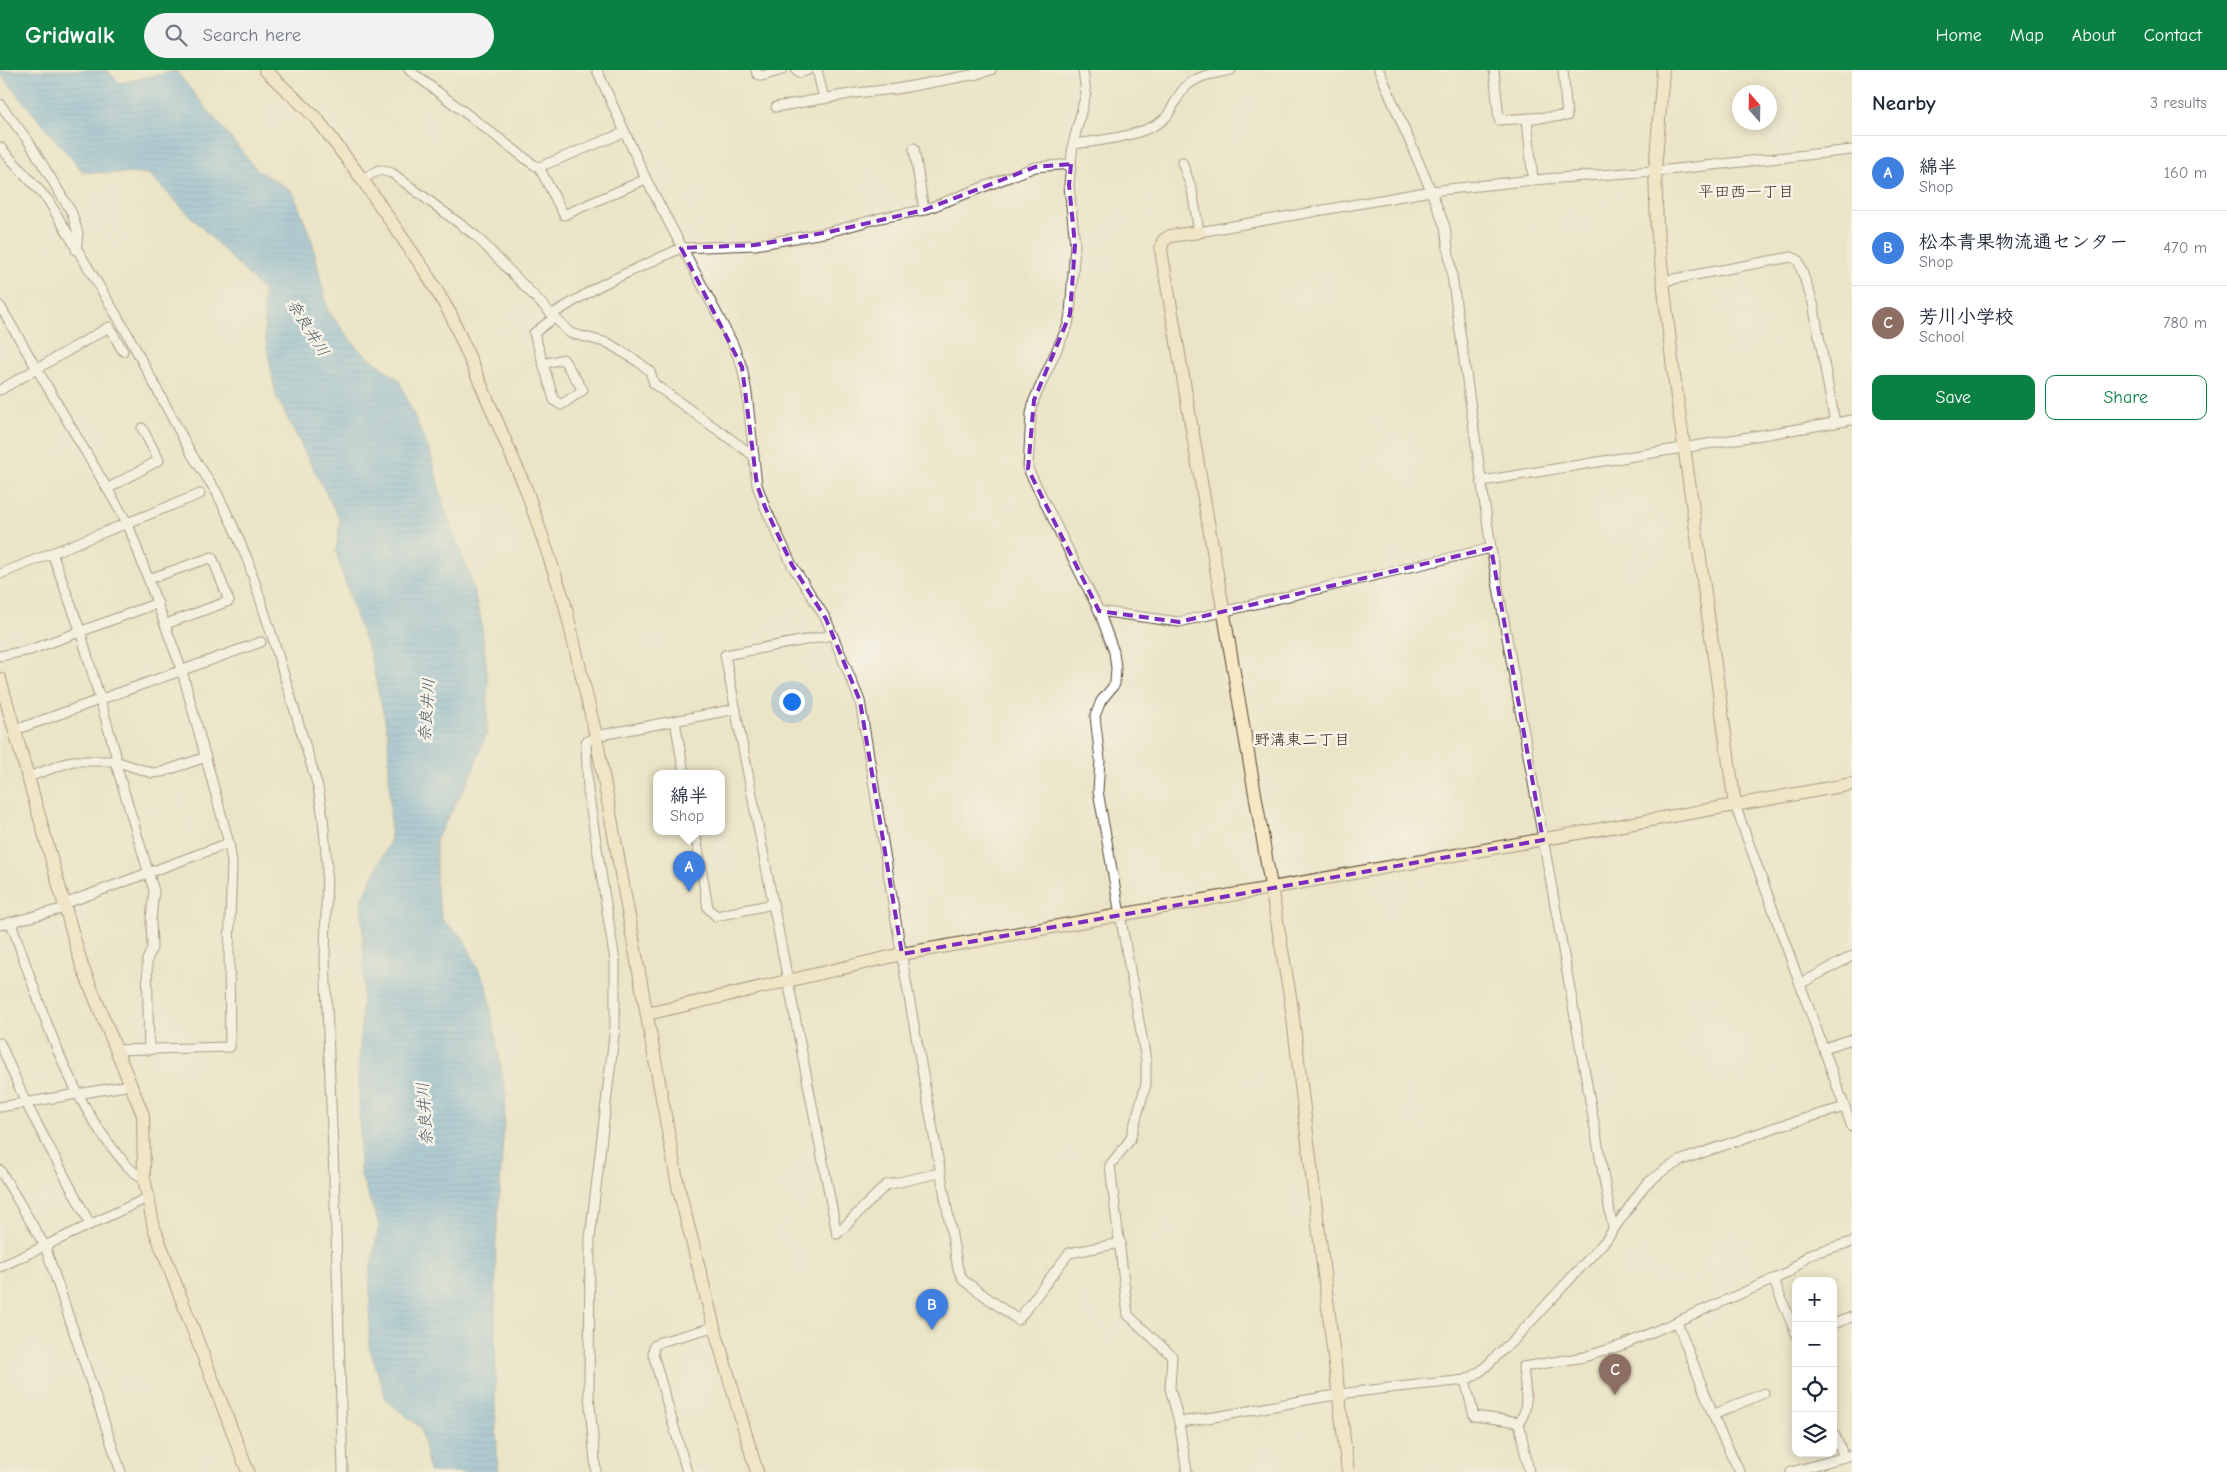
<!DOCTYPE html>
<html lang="en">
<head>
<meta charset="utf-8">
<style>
	body { margin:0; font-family:"Comic Neue","Klee One",sans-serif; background:#f2f2f3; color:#1f2937 }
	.controls { position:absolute; right:15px; bottom:15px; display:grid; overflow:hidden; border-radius:10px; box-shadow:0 2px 12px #0003 }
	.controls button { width:45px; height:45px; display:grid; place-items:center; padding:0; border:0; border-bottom:1px solid #e0e1e3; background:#fff; color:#1f2937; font:25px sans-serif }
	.compass { position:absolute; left:1732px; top:15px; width:45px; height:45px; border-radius:50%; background:#fff; box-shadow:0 2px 12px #0003; rotate:340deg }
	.you { position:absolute; left:791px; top:631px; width:18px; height:18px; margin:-12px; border:4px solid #fff; border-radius:50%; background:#1a73e8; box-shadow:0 0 0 8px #1a73e833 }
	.badge { display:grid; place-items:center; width:32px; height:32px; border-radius:50%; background:#0b8043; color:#fff; font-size:16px; font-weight:700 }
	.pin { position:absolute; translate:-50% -41px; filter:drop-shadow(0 1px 2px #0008) }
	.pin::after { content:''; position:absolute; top:26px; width:18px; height:15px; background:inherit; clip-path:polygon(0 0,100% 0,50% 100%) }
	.popup { position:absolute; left:653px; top:700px; width:72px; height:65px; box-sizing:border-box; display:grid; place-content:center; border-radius:10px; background:#fff; filter:drop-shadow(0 1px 4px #0005); font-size:16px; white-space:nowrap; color:#747a83 }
	.popup b { font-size:19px; color:#1f2937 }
	.popup::after { content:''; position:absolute; left:50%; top:100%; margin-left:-10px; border:10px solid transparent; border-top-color:#fff }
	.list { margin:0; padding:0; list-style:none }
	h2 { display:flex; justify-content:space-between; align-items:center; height:65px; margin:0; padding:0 20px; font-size:21px }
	h2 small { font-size:16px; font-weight:400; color:#747a83 }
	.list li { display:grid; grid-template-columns:32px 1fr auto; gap:15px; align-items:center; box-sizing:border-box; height:75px; padding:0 20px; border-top:1px solid #e0e1e3 }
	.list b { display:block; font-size:19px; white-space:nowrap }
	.list p { margin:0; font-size:16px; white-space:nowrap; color:#747a83 }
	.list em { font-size:16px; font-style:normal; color:#747a83 }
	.actions { display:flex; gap:10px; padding:15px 20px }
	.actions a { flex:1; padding:11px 0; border:1px solid #0b8043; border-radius:10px; text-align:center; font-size:18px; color:#0b8043 }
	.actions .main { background:#0b8043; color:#fff }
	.icon { flex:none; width:28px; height:28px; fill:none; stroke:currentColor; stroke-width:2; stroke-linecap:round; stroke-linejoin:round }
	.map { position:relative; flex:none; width:1852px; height:1402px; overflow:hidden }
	header { display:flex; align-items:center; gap:30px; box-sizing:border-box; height:70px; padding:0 25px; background:#0b8043; color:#fff }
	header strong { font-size:24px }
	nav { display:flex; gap:28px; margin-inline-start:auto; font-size:18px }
	.search { width:350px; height:45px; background:#f2f2f3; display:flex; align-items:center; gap:12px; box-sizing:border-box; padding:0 18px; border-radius:28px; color:#747a83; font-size:19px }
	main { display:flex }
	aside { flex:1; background:#fff }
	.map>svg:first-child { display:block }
	.water { fill:url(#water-rules); stroke:#516c7e }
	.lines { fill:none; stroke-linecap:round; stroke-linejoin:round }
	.street-casing { stroke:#554637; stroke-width:11 }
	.secondary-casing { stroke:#554637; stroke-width:14 }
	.street { stroke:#fff; stroke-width:9 }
	.secondary { stroke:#f7e8c3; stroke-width:12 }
	.marked { fill:none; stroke:#7b2cbf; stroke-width:4; stroke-dasharray:10 6; stroke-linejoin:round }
	.labels { text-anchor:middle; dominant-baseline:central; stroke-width:5; stroke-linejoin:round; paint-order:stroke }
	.neighbourhood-label { font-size:16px; fill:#3b2a1e; stroke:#f7f3e8 }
	.water-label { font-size:16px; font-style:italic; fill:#4a5861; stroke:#f7f3e8 }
</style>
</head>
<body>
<header>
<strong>Gridwalk</strong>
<div class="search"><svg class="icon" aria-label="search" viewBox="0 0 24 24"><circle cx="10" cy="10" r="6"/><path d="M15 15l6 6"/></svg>Search here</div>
<nav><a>Home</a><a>Map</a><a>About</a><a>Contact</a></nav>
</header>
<main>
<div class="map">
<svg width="1852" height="1402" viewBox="0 0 1852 1402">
	<defs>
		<pattern id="water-rules" width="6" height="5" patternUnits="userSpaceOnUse" patternTransform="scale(1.25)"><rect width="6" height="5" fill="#67addd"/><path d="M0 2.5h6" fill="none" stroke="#568db3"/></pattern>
	</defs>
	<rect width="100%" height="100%" fill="#f7f3e8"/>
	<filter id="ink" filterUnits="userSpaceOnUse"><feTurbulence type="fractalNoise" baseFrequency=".02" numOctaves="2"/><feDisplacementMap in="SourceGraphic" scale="10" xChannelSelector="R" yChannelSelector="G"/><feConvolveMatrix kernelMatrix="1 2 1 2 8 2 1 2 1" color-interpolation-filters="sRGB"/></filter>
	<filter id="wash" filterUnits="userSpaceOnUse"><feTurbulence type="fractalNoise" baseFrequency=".0096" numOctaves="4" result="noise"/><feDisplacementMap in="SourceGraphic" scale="20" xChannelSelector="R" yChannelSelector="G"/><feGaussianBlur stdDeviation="1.12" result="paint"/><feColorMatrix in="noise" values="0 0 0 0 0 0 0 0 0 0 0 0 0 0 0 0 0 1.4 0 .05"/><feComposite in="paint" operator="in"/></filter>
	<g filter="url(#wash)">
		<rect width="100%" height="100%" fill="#ebe4c6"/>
		<polygon class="water" points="0,0 107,0 119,13 176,1 256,99 293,122 312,171 328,241 358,279 399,310 431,385 444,437 468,500 481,549 488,611 487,662 471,706 436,769 436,816 442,850 462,866 487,917 506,1025 496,1173 495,1331 498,1402 429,1402 421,1358 387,1331 369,1277 370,1201 379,1155 360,1103 359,995 364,904 362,830 391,769 388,664 370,584 357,550 336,482 340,450 276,326 265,267 263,220 149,104 83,102 0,4"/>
	</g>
	<g filter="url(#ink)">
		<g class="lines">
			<defs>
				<g id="street">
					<polyline points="409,0 534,95 539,97 623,63"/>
					<polyline points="597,0 646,109 732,272 742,297 747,323 757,415 765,437 792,495 826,549 860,631 903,894 958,1199 963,1210 1018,1250 1069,1183 1121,1173"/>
					<polyline points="756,0 757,4 762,6 782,0"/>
					<polyline points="796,0 799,3 808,0"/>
					<polyline points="817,0 824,29"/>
					<polyline points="976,0 977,4 991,0"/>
					<polyline points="1083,0 1086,23 1073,74 1069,115 1075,175 1070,244 1068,255 1034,330 1031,344 1028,399 1099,541 1114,582 1116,598 1115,614 1101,631 1095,646 1100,690 1098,721 1146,990 1146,1014 1130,1070 1110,1095 1128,1245 1172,1286 1170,1318 1179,1352 1187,1402"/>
					<polyline points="1379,0 1431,121 1445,157 1491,478 1613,1159"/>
					<polyline points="1494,0 1499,50 1567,46 1563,0"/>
					<polyline points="0,34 29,72 72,143 78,164 76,180"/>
					<polyline points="776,37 855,23 896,19 977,4"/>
					<polyline points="1527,49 1533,110"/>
					<path d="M1073,74C1098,71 1148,66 1166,47C1172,40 1176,29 1182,21C1194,5 1214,4 1231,0"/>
					<polyline points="0,77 48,130 127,263 192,385 216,421 233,456 248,491 274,572 318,717 323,748 327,794 325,889 335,1130 343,1402"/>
					<polyline points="914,78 924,140"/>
					<polyline points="1182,92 1192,120 1199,162 1431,121 1533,110 1667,100 1852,80"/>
					<polyline points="539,97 564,145 646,109"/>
					<polyline points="362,109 379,100 392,103 476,166 570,263 608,273 637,291 650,301 654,314 754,386"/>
					<polyline points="1663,211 1791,187 1798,190 1813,233 1835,353"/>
					<polyline points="0,236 128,454 182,601 229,773 232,793 229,880 230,977 116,980"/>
					<polyline points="551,245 601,215 681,178 755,175 829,162 880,148 924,140 1035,97 1071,94"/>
					<polyline points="543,294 563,289 583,320 561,335 554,330 534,263 554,248"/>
					<polyline points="0,320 109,257 123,281"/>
					<polyline points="1482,411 1852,350"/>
					<polyline points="107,419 159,390 142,358"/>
					<polyline points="52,483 200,424"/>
					<polyline points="0,504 52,483 80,560 116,685 115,691 154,821 151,849 152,878 147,890 149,980"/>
					<polyline points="149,509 212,487 229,531 166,554"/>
					<polyline points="1099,541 1179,552 1491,478"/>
					<polyline points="832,565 725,585 837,1164"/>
					<polyline points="0,586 30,580 158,533"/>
					<polyline points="675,651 684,703"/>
					<polyline points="15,660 261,572"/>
					<polyline points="28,707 72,691 115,691 152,703 162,702 206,687"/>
					<polyline points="1735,735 1852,1057"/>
					<polyline points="695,761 708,838 716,846 773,834"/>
					<polyline points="64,834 229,773"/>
					<path d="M11,853C38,927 64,1018 114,1080C123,1091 130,1102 144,1108"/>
					<polyline points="0,855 65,838"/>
					<polyline points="1800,914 1852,886"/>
					<polyline points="0,973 26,1033 90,1154"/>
					<polyline points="1824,978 1852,969"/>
					<polyline points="0,1037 131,1015"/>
					<polyline points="0,1100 45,1176 121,1402"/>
					<polyline points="837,1164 886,1115 939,1103"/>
					<polyline points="0,1197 147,1128"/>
					<polyline points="1773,1209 1796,1264"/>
					<polyline points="1677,1252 1720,1362 1740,1402"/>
					<polyline points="1833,1254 1852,1247"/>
					<polyline points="1465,1310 1474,1346 1519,1352"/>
					<polyline points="1713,1345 1764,1323"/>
					<path d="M1179,1352C1232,1346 1283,1333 1336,1325C1379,1318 1422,1315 1465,1310C1485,1303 1496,1283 1513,1271L1606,1170L1645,1115L1664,1100L1682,1090L1779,1056L1845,1037"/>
					<path d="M1519,1352C1531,1338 1524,1314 1523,1297L1584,1287L1623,1275L1788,1203L1810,1184L1852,1172"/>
					<polyline points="1519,1352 1529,1402"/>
					<polyline points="1833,1361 1844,1387"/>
					<polyline points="596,1402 589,1324 590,1168 615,957 615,891 588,721 586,672 596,666 736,639"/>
					<polyline points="687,1402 653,1284 654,1276 660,1272 714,1257"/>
					<polyline points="1791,1402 1852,1385"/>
				</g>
				<g id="secondary">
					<polyline points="265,0 317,49 362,109 425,201 451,245 526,419 564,531 596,666 678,1116 714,1257 757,1402"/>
					<polyline points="1663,0 1655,101 1657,157 1673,299 1735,735"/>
					<polyline points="1199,162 1170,166 1163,171 1161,180 1291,932 1348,1402"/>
					<polyline points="0,609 82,896 143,1045 144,1108 154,1158 248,1402"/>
					<polyline points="647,944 902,884 1852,714"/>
				</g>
			</defs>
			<use href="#street" class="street-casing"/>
			<use href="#secondary" class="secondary-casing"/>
			<use href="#street" class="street"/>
			<use href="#secondary" class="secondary"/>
		</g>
	</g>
	<path d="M0 0H1852V1402H0ZM1071,94L1069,115L1075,175L1070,244L1034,330L1028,399L1099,541L1179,552L1491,478L1543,770L902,884L860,631L826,549L792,495L765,437L757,415L742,297L681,178L755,175L829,162L924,140L1035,97Z" fill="#ebe4c6" fill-opacity=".55" fill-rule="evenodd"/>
	<path class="marked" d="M1071,94L1069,115L1075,175L1070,244L1034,330L1028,399L1099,541L1179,552L1491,478L1543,770L902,884L860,631L826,549L792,495L765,437L757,415L742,297L681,178L755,175L829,162L924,140L1035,97Z"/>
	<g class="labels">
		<g class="neighbourhood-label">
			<text x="1746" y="122">平田西一丁目</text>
			<text x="1302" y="670">野溝東二丁目</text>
		</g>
		<g class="water-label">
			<text transform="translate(308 258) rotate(58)">奈良井川</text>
			<text transform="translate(427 640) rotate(-86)">奈良井川</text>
			<text transform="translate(425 1044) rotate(-94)">奈良井川</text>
		</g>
	</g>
</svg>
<div class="controls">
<button>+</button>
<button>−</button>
<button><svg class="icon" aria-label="locate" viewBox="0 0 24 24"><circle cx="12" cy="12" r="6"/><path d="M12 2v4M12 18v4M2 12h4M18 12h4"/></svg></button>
<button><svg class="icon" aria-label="layers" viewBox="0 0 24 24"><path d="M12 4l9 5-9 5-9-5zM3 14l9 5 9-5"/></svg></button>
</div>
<svg class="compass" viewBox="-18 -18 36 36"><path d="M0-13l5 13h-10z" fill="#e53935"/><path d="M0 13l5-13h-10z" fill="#747a83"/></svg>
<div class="you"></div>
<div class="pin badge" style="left:689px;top:822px;background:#3f7fe0">A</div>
<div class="popup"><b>綿半</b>Shop</div>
<div class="pin badge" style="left:932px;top:1260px;background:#3f7fe0">B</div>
<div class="pin badge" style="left:1615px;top:1325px;background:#8d6e63">C</div>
</div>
<aside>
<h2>Nearby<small>3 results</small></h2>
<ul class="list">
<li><span class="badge" style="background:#3f7fe0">A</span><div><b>綿半</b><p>Shop</p></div><em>160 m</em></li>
<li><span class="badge" style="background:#3f7fe0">B</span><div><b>松本青果物流通センター</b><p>Shop</p></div><em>470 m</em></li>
<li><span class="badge" style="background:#8d6e63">C</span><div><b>芳川小学校</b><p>School</p></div><em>780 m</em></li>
</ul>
<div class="actions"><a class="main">Save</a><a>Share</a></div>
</aside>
</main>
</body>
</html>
